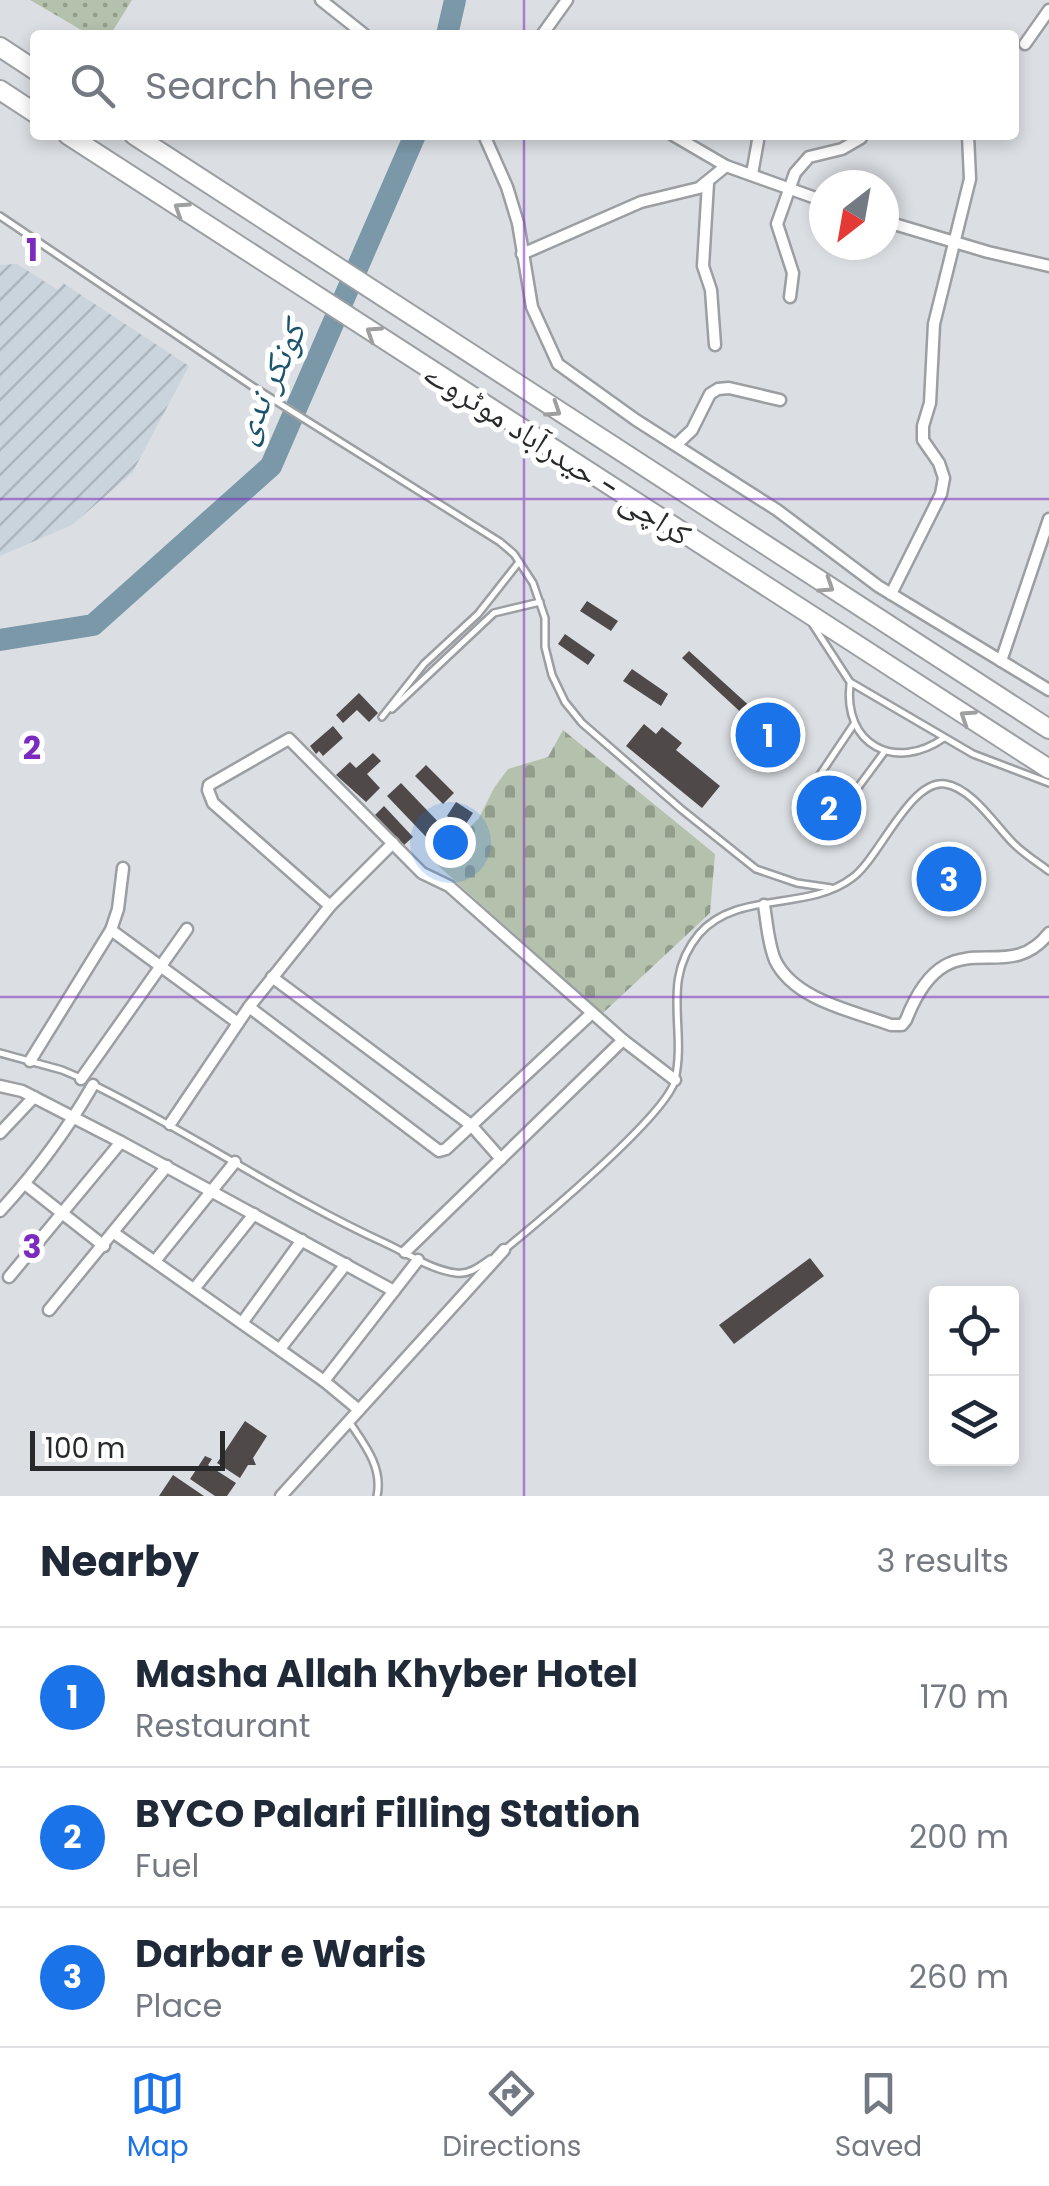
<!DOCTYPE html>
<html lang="en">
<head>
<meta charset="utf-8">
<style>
	body { margin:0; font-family:Poppins,"Noto Naskh Arabic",sans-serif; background:#f6f6f7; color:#1f2937 }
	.controls { position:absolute; right:30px; bottom:30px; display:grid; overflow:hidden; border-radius:10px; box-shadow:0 5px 15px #0003 }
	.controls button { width:90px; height:90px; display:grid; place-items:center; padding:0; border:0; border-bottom:2px solid #e0e1e3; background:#fff; color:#1f2937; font:50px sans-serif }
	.compass { position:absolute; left:809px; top:170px; width:90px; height:90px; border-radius:50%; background:#fff; box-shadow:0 5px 15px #0003; rotate:211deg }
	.scale { position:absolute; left:30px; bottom:25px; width:195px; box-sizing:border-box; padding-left:10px; border:5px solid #28292a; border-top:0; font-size:28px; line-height:35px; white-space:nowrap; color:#28292a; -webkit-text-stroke:8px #fff; paint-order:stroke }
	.you { position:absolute; left:450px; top:842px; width:35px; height:35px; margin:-25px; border:8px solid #fff; border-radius:50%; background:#1a73e8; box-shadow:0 0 0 15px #1a73e833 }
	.badge { display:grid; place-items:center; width:65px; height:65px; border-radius:50%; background:#1a73e8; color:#fff; font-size:32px; font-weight:700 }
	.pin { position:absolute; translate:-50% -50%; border:5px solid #fff; box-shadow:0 2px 10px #0006 }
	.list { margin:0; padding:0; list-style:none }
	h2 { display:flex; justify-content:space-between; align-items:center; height:130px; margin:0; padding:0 40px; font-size:42px }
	h2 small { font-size:32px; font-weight:400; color:#747a83 }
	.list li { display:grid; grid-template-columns:65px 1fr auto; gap:30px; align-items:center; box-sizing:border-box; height:140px; padding:0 40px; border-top:2px solid #e0e1e3 }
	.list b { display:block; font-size:38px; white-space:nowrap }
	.list p { margin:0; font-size:32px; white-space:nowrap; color:#747a83 }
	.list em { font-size:32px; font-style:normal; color:#747a83 }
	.icon { flex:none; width:55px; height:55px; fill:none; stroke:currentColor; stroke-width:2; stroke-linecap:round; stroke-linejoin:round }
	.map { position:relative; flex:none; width:1049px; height:1496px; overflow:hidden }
	.search { position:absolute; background:#fff; box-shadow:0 5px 15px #0003; left:30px; right:30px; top:30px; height:110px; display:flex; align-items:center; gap:25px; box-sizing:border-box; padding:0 35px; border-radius:10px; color:#747a83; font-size:38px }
	.sheet { height:550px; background:#fff }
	nav { display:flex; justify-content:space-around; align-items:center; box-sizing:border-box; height:140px; border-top:2px solid #e0e1e3; background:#fff; font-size:28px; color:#747a83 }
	nav a { display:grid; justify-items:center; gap:5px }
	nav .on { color:#1a73e8 }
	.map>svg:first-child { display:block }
	.industrial { fill:url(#industrial-furrows) }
	.grass { fill:url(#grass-dots) }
	.cemetery { fill:url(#cemetery-stones) }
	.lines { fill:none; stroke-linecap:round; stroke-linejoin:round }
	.river { stroke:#7a98a8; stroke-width:22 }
	.building { fill:#4f4a49 }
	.service-casing { stroke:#9b9fa2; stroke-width:10 }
	.minor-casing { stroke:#9b9fa2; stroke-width:15 }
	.motorway-casing { stroke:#9b9fa2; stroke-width:22 }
	.service { stroke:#fff; stroke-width:5 }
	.minor { stroke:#fff; stroke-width:10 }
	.motorway { stroke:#fff; stroke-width:18 }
	.oneway { stroke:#9e9f9f }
	.grid { fill:none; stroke:#7b2cbf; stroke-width:2.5; stroke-opacity:0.55 }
	.labels { text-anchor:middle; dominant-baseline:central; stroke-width:10; stroke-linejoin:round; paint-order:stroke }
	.street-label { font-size:32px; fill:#28292a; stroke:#fff }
	.water-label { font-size:35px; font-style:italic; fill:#1c546e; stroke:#fff }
	.grid-label { font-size:32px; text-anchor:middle; font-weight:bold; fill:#7b2cbf; stroke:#fff; stroke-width:10; stroke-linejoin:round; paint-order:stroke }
</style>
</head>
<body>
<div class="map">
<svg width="1049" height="1496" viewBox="0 0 1049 1496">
	<defs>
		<pattern id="industrial-furrows" width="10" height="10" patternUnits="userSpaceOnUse" patternTransform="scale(2.5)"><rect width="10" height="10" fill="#cad4dc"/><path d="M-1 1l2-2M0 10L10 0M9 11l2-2" fill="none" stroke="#aeb6bd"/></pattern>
		<pattern id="grass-dots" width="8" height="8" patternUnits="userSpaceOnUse" patternTransform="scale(2.5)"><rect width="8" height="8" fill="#b4c1ac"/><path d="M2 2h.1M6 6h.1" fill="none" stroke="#929d8c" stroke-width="1.8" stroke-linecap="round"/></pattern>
		<pattern id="cemetery-stones" width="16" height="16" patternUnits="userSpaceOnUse" patternTransform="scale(2.5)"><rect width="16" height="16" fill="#b4c1ac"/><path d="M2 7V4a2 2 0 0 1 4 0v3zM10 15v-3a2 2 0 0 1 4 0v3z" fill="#929d8c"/></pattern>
	</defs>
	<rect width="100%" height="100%" fill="#dbdfe3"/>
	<polygon class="industrial" points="17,264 58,290 63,283 189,366 132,473 72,525 0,556 0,265"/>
	<polygon class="grass" points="30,0 132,0 112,32 90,35"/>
	<polygon class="cemetery" points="563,730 715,854 710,913 603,1013 435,863 479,818 494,788 508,769 548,757"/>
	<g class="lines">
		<g class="river">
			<polyline points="447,35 455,0"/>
			<polyline points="0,640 93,625 271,466 415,135"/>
		</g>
	</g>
	<g class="building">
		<polygon points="587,601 618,621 611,631 580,611"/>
		<polygon points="565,634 595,655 588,665 558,644"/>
		<polygon points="689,651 754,710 747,718 682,658"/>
		<polygon points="632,669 668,694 661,706 623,681"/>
		<polygon points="359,693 378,713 369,722 357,710 343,723 336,715"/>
		<polygon points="764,703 797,732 772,763 739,738 747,727 744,723"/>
		<polygon points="644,724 656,734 662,727 682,743 676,750 720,786 702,808 626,746"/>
		<polygon points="333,726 343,738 323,756 319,751 316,754 310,746"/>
		<polygon points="373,753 381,761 367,774 380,788 366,802 336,775 350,762 356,768"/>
		<polygon points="426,765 454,793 443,804 415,776"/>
		<polygon points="401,783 444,828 430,841 387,796"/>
		<polygon points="456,802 473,813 464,827 447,816"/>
		<polygon points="384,806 413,837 404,845 375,815"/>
		<polygon points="944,848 977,878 948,911 920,880"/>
		<polygon points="810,1258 824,1276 734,1344 719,1325"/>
		<polygon points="245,1421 267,1436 253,1458 256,1465 248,1465 240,1478 217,1463"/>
		<polygon points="205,1456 212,1459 208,1465 236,1483 227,1496 215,1496 190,1479"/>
		<polygon points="173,1475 204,1496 159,1496"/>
	</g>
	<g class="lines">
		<defs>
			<g id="service">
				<polyline points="0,216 255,388 500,542 514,554 533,583 545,618 545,647 552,675 565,702 582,723 681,809 756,869 797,883 831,888"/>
				<polyline points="813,625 850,682 973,754 1049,783"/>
				<path d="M850,684C843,745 895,772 944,738"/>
				<polyline points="392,709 494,613 540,602"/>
				<polyline points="382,717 424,664 478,614 519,562"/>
				<polyline points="854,724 809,791 809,799 831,814 839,813 885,751"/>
				<polyline points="0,1053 62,1070 83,1079"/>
				<path d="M92,1084C192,1133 284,1197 385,1243C407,1253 431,1270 456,1273C469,1275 480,1266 490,1259"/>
				<path d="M504,1250C536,1224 667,1115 675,1080C687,1027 660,981 699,934C737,890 807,912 852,878C879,859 910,779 945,784C972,788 995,825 1013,843C1024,854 1037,862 1049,871"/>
				<path d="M350,1423C365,1445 383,1468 377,1496"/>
			</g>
			<g id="minor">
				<polyline points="321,0 365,35"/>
				<polyline points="542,35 567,0"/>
				<polyline points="1025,44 1049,10"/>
				<polyline points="484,135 507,187 518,223 532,307 558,364 636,420 777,510 878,586 1049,690"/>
				<polyline points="673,135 726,166"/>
				<polyline points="752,174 759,135"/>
				<polyline points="708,183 703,266 711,290 715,345"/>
				<polyline points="884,221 988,252 1049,266"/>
				<polyline points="522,254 641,202 699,188 726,166 824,201"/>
				<polyline points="790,297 793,273 777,224 795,173 809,157 842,149 861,138"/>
				<polyline points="676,445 692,430 710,394 718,389 729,388 780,400"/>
				<polyline points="891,594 941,494 944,478 939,463 923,440 923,426 930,403 934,324 970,179 968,135"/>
				<polyline points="1001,661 1049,519"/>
				<path d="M764,905C767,923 768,943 775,960C794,1000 853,1011 891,1025H902L906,1020C948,912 1004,991 1049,933"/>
				<polyline points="330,906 213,803 208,790 209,785 289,739 422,873 449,886 623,1040 675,1080"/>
				<polyline points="111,930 238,1023"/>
				<polyline points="272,977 471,1125 501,1159"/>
				<polyline points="249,1007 439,1151 446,1149 592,1013"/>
				<polyline points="30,1061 111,930 118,909 123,868"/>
				<polyline points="81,1079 187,929"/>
				<polyline points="0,1086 22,1091 121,1142 394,1291"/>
				<polyline points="170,1124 249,1007 330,906 393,843"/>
				<polyline points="0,1133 34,1097"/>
				<polyline points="25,1184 104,1246"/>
				<path d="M0,1211C36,1172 67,1130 93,1085"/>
				<polyline points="114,1233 324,1381 359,1410"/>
				<polyline points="405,1252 623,1040"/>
				<polyline points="155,1261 235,1162"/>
				<polyline points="9,1277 121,1142"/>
				<polyline points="194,1289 254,1214"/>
				<polyline points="49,1310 167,1166"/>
				<polyline points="242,1323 302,1240"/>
				<polyline points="280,1349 346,1264"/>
				<polyline points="324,1381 418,1260"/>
				<polyline points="281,1496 504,1250"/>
			</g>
			<g id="motorway">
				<polyline points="0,47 35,70"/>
				<polyline points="0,90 35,113"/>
				<polyline points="68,135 1049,769"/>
				<polyline points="134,135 1049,729"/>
			</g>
		</defs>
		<use href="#service" class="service-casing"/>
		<use href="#minor" class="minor-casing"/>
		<use href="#motorway" class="motorway-casing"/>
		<use href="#service" class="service"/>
		<use href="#minor" class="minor"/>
		<use href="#motorway" class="motorway"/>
	</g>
	<defs><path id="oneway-chevron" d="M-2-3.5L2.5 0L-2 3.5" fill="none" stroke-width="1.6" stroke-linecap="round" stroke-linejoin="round" transform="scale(2.5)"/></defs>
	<g class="oneway">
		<use href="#oneway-chevron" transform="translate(181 209) rotate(-147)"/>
		<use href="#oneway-chevron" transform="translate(373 333) rotate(-147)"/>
		<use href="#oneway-chevron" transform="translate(554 410) rotate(33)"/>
		<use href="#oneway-chevron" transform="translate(827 586) rotate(33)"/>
		<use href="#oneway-chevron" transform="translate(967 717) rotate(-147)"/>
	</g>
	<path class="grid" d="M524,0V35M524,135V1496M0,499H1049M0,997H1049"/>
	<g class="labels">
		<g class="street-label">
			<text transform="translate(558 453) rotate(33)">کراچی - حیدرآباد موٹروے</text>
		</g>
		<g class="water-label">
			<text transform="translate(268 382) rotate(-65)">کونکر ندی</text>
		</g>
	</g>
	<g class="grid-label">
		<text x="32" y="261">1</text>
		<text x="32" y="759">2</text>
		<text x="32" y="1258">3</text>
	</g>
</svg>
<div class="controls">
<button><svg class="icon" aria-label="locate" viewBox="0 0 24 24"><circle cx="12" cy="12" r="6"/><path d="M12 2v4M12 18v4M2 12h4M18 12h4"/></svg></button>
<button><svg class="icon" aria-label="layers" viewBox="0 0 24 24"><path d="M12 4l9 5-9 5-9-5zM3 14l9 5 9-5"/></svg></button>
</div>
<svg class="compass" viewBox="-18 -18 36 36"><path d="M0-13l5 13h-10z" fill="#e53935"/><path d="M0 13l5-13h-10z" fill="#747a83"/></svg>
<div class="scale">100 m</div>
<div class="you"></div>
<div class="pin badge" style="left:768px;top:735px">1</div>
<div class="pin badge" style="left:829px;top:808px">2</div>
<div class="pin badge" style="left:949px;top:879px">3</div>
<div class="search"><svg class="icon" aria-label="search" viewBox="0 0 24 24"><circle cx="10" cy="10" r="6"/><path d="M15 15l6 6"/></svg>Search here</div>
</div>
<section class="sheet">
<h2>Nearby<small>3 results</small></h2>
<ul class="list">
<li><span class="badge">1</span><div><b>Masha Allah Khyber Hotel</b><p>Restaurant</p></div><em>170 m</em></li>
<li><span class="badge">2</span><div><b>BYCO Palari Filling Station</b><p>Fuel</p></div><em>200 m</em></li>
<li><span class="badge">3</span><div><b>Darbar e Waris</b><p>Place</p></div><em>260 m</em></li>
</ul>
</section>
<nav>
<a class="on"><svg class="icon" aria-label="map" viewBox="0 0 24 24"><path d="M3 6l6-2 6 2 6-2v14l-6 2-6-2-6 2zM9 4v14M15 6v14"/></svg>Map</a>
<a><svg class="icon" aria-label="directions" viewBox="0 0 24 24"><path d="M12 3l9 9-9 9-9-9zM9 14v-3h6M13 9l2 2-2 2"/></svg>Directions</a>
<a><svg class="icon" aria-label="saved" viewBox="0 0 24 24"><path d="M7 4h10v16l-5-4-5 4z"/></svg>Saved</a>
</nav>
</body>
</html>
